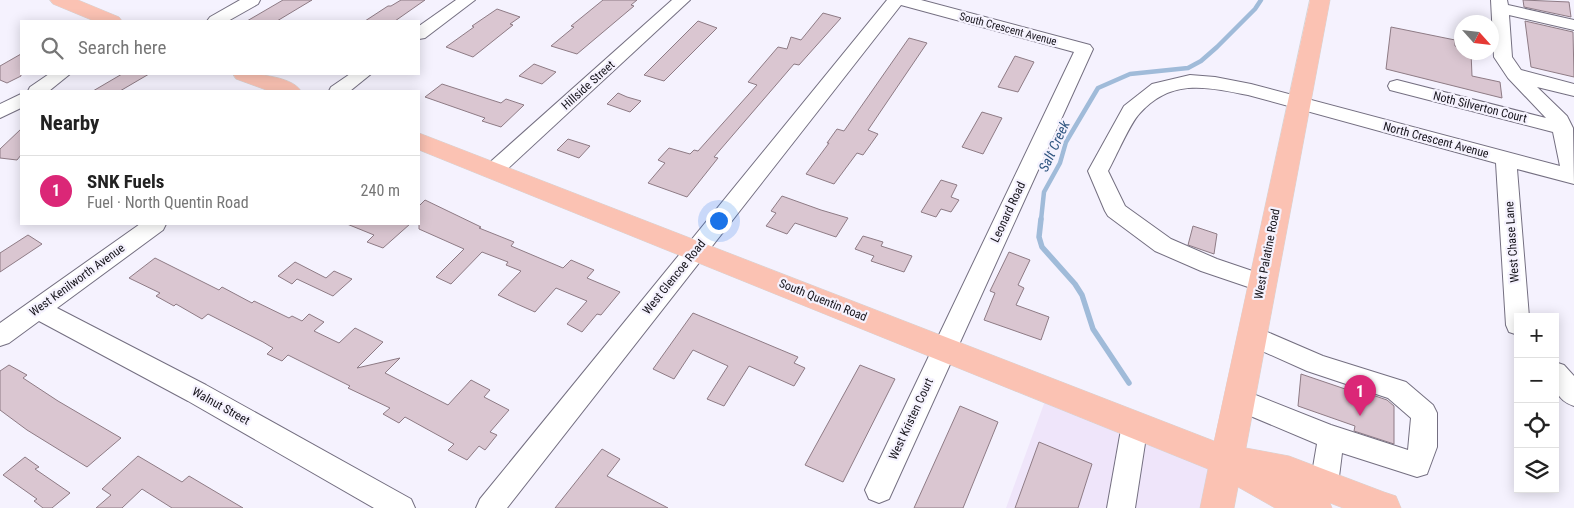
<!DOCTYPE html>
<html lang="en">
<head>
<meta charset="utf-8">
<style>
	body { margin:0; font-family:"Roboto Condensed",sans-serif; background:#f6f6f6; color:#222 }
	.controls { position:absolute; right:15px; bottom:15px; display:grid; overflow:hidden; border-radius:0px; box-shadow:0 2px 12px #0003 }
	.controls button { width:45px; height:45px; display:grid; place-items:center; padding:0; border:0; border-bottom:1px solid #e0e0e0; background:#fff; color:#222; font:25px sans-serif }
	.compass { position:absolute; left:1454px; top:15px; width:45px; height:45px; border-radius:50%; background:#fff; box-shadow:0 2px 12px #0003; rotate:117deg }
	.you { position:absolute; left:718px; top:220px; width:18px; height:18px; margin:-12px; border:4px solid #fff; border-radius:50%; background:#1a73e8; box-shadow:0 0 0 8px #1a73e833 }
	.badge { display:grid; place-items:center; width:32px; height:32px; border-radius:50%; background:#db2777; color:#fff; font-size:16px; font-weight:700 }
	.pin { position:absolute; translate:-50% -41px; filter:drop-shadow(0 1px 2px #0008) }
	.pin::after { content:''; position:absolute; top:26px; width:18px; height:15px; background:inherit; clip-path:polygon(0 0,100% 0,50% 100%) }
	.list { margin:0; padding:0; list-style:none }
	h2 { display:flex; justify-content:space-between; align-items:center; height:65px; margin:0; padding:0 20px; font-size:21px }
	h2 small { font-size:16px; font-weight:400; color:#767676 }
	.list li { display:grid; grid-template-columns:32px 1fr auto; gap:15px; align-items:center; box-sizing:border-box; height:70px; padding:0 20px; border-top:1px solid #e0e0e0 }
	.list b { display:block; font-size:19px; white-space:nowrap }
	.list p { margin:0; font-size:16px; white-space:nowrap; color:#767676 }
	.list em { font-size:16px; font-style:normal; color:#767676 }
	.icon { flex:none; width:28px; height:28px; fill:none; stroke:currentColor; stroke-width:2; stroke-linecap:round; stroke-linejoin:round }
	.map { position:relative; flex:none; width:1574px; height:508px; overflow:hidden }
	.search { position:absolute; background:#fff; box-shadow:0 2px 12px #0003; left:20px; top:20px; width:400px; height:55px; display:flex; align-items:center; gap:12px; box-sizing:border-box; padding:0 18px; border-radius:0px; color:#767676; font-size:19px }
	.panel { position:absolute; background:#fff; box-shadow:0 2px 12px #0003; left:20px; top:90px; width:400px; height:135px; border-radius:0px }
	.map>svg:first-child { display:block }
	.commercial { fill:#efe5fa }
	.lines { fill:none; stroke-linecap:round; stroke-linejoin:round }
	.stream-far1 { stroke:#a0bbd9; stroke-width:4.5 }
	.stream { stroke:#a0bbd9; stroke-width:5.5 }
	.building { fill:#dac6d1; stroke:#8e7b85 }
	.minor-casing { stroke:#746f81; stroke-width:2 }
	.major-casing { stroke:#d5d5d6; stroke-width:1 }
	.minor { fill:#fff; fill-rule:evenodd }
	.major { fill:#fbc2b3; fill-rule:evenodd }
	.labels { text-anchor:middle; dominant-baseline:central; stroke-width:4.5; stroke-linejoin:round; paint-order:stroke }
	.far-street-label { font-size:11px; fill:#15131a; stroke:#f5f2fe }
	.street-label { font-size:12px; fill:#15131a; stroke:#f5f2fe }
	.water-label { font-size:14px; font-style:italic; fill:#305680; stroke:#f5f2fe }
</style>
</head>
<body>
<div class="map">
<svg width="1574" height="508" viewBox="0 0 1574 508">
	<rect width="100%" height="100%" fill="#f5f2fe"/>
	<polygon class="commercial" points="1049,390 1226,461 1217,508 1006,508"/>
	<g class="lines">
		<polyline class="stream-far1" points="1041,220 1044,192 1060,163 1066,142 1098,88 1130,74 1188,68 1201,61 1217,47 1255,9 1261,0"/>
		<polyline class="stream" points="1041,219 1039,237 1042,247 1075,284 1082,295 1093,329 1129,383"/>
	</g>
	<g class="building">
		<polygon points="283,0 312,0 277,21 247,21"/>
		<polygon points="401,0 425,0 395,21 365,21 388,6 391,6"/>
		<polygon points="603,0 637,0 631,5 634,6 577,54 551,46 574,27 571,26"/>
		<polygon points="1523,0 1569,2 1571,17 1524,7"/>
		<polygon points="497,9 520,17 510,24 513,25 473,57 446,47 474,27 472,26"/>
		<polygon points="823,13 841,18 799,65 794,64 714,157 718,158 687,197 648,183 665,163 658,160 669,148 690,154 694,150 698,151 757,85 748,82 778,47 787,49 791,37 801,40"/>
		<polygon points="698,21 717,28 664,81 644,75"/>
		<polygon points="1525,21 1573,32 1574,77 1531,67"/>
		<polygon points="1391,27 1455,40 1455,46 1462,48 1462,52 1471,52 1472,76 1500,82 1502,98 1386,69"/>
		<polygon points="909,38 927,43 868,130 878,134 863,155 857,153 834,184 806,174 829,143 827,143 837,129 844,131"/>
		<polygon points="21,54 21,76 7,83 0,80 0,66"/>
		<polygon points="1015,56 1034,62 1018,92 998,87"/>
		<polygon points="534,64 556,72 542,84 519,76"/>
		<polygon points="122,74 149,74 120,91 93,91"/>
		<polygon points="442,84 501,103 506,99 524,105 501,127 482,121 485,118 425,97"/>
		<polygon points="618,93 627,97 641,101 630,112 607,104"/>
		<polygon points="982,112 1002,118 983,154 962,147"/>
		<polygon points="21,129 21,155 17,160 0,158 0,149"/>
		<polygon points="568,139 590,146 579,158 557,150"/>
		<polygon points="941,180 957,185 951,197 959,200 951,212 941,209 936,217 921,212"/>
		<polygon points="782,196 821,210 848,218 836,237 795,223 787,234 766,226 776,213 771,211"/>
		<polygon points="425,200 481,227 479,228 514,242 511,246 563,268 571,260 594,270 587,278 620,292 601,315 597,314 582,332 567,324 587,301 556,288 535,312 517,304 498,295 521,271 506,265 508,262 482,252 451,284 436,277 464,249 419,229 419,206"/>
		<polygon points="347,224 410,224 383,248 367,242 374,235"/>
		<polygon points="1193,226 1217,234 1214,254 1188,245"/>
		<polygon points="28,235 42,244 0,272 0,253"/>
		<polygon points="863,236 883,242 881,246 912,256 904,272 871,261 874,256 855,249"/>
		<polygon points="1009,252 1030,260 1018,285 1024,288 1016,305 1049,317 1041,340 984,320 995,293 990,291"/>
		<polygon points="155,258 219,290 222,287 252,303 254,301 289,318 292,316 302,321 309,314 324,322 314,331 339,343 355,328 383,342 357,368 400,358 385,373 448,405 471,380 490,390 484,397 509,410 490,432 497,435 485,450 479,446 467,460 448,450 454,444 405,417 399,423 383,414 390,408 348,388 350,386 288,355 282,361 267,354 273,348 263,342 208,314 202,319 176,304 174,306 156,296 160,293 129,278"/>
		<polygon points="295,262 326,278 334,271 352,279 333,296 297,279 292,284 278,276"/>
		<polygon points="693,313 798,357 794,363 805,368 794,386 749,366 724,406 707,399 728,366 693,350 674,379 653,369"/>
		<polygon points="9,365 27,375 23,378 58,401 121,438 87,467 27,430 0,410 0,371"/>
		<polygon points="860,365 895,379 843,482 805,465"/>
		<polygon points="1301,374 1354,392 1355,389 1387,400 1394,406 1394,444 1354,431 1355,426 1298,406"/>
		<polygon points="960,406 998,422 963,508 914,508"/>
		<polygon points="1039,442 1092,464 1078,508 1015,508"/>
		<polygon points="602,449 620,459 607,476 668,508 555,508"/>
		<polygon points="138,456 182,482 189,476 243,508 172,508 142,489 122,508 96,508 111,495 102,489"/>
		<polygon points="25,457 39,467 35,469 70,493 52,508 43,508 34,501 37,499 3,475"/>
	</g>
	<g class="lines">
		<defs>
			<g id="minor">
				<polygon points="240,0 260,0 258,4 228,21 207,21 210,17"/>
				<polygon points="456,0 475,0 425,38 419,39 419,26"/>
				<polygon points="672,0 690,0 502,174 495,176 488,174 485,169 488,164"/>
				<polygon points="887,0 921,0 1090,45 1093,49 889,499 879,503 869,499 865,490 1074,52 901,5 507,508 476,508 480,499"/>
				<path d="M1491,0H1507L1508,5L1574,20V30L1509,15L1512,57L1521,70L1574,84V96L1537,87L1567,116L1573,128L1574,184L1517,169L1529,317H1518V335L1509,332L1506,325L1496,163L1248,95C1206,87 1172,78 1140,113C1130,123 1116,157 1108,171L1125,206L1171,239L1217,259L1270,277L1274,283L1270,289L1262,292L1254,289L1201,271L1155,251L1108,216L1105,211L1088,171L1124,106L1152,84L1190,75L1215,77L1251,84L1560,166L1553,132L1390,90L1388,86L1390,82L1397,80L1546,118L1508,78L1494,57Z"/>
				<polygon points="49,74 70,74 49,91 28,91 30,87"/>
				<polygon points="350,74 371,74 350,91 329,91 331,87"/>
				<polygon points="21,94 21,108 0,118 0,104"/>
				<polygon points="140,224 166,224 163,230 57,308 206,385 411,499 415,508 374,508 188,401 39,321 9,343 0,346 0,323"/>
				<polygon points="1251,325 1323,356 1406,382 1433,405 1437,413 1437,447 1427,474 1417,477 1342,453 1338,485 1334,494 1324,498 1314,494 1310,485 1317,444 1229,407 1225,399 1229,391 1238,388 1331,425 1408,450 1411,418 1388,398 1307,371 1242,342 1239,335 1242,328"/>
				<path d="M1555,362L1564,365L1574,376V406C1551,398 1555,382 1555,362Z"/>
				<polygon points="1135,412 1144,416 1148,424 1135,508 1107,508 1122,424 1126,416"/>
			</g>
			<g id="major">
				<polygon points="50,0 78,0 119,17 122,21 94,21 53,4"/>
				<polygon points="1310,0 1330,0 1246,448 1289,456 1384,492 1396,496 1401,508 1343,508 1330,503 1332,508 1275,508 1238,487 1234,508 1200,508 1208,469 419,150 419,133 1214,441"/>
				<path d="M233,74C251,73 291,75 301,91H269L236,79Z"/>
			</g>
		</defs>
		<use href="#minor" class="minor-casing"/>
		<use href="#major" class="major-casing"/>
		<use href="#minor" class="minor"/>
		<use href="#major" class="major"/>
	</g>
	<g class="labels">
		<g class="far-street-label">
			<text transform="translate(1008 29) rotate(15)">South Crescent Avenue</text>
		</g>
		<g class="street-label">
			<text transform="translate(588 85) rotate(-42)">Hillside Street</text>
			<text transform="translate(1480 107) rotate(14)">Noth Silverton Court</text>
			<text transform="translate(1436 140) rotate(15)">North Crescent Avenue</text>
			<text transform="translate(1008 212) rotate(-65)">Leonard Road</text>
			<text transform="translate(1512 242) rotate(-94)">West Chase Lane</text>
			<text transform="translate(1267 254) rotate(-79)">West Palatine Road</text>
			<text transform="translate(674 277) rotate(-51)">West Glencoe Road</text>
			<text transform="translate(77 280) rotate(-36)">West Kenilworth Avenue</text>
			<text transform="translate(823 300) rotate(22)">South Quentin Road</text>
			<text transform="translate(221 406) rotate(29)">Walnut Street</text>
			<text transform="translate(911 419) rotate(-65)">West Kristen Court</text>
		</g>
		<g class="water-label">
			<text transform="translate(1054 146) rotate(-65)">Salt Creek</text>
		</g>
	</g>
</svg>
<div class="controls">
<button>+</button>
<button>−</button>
<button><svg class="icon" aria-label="locate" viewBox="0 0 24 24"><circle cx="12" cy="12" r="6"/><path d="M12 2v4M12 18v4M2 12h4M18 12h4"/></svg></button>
<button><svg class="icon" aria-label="layers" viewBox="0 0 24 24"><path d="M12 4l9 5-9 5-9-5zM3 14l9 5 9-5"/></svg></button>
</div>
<svg class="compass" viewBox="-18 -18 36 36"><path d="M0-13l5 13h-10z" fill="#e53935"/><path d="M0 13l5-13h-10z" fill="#767676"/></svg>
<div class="you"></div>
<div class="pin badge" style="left:1360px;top:416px">1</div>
<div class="search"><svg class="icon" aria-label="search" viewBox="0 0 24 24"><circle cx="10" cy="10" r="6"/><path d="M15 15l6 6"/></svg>Search here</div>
<section class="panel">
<h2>Nearby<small></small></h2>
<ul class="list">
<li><span class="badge">1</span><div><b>SNK Fuels</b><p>Fuel · North Quentin Road</p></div><em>240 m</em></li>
</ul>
</section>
</div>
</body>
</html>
